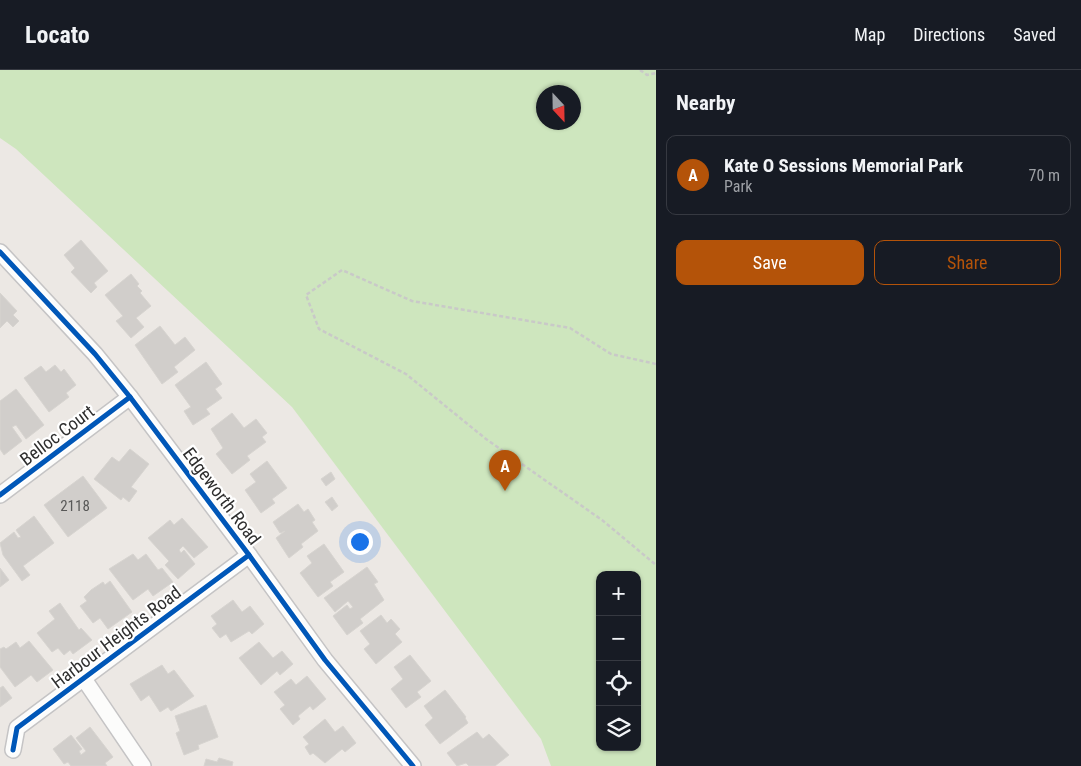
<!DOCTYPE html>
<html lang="en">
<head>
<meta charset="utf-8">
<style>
	body { margin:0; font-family:"Roboto Condensed",sans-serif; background:#242831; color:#f1f3f6 }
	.controls { position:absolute; right:15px; bottom:15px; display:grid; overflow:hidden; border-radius:10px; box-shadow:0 1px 4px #0004 }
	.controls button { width:45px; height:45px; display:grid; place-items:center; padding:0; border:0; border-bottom:1px solid #363941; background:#171b24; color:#f1f3f6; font:25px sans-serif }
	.compass { position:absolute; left:536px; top:15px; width:45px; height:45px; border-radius:50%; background:#171b24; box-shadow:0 1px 4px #0004; rotate:158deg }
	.you { position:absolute; left:359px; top:471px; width:18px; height:18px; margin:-12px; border:4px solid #fff; border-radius:50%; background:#1a73e8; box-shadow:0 0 0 8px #1a73e833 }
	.badge { display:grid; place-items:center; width:32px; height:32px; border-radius:50%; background:#b45309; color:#fff; font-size:16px; font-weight:700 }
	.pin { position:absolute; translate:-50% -41px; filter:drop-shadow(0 1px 2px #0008) }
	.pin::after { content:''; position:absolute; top:26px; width:18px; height:15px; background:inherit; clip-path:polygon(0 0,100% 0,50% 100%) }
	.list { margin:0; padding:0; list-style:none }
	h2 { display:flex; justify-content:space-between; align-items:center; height:65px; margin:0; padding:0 20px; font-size:21px }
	h2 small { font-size:16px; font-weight:400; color:#9ea1a6 }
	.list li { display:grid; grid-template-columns:32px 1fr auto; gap:15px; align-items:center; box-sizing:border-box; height:80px; margin:0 10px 10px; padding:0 10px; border:1px solid #363941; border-radius:10px }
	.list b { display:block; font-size:19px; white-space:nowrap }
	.list p { margin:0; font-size:16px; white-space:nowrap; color:#9ea1a6 }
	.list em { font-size:16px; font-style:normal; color:#9ea1a6 }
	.actions { display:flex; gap:10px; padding:15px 20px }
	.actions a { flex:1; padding:11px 0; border:1px solid #b45309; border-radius:10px; text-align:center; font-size:18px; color:#b45309 }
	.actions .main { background:#b45309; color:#fff }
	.icon { flex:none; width:28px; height:28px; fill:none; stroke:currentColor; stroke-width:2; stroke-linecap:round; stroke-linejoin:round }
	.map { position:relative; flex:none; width:656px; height:696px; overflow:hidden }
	header { display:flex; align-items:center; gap:30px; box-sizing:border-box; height:70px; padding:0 25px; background:#171b24; border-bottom:1px solid #363941 }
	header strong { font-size:24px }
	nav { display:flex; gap:28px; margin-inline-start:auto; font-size:18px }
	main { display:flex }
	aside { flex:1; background:#171b24 }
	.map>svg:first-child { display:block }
	.green { fill:#cee6be; fill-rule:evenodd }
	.building { fill:#d1cecb; stroke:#d7d4d0 }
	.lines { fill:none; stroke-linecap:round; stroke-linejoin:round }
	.street-casing { stroke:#c5c4c5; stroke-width:18 }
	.path { stroke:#c9c9c8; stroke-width:2.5; stroke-dasharray:4 2.5; stroke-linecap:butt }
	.street { stroke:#fcfcfb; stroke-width:15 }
	.cycleway-casing { stroke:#fff; stroke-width:8 }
	.cycleway { stroke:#0057b8; stroke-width:5 }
	.labels { text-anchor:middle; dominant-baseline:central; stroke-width:4.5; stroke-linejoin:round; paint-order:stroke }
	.number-label { font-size:15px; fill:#585857 }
	.street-label { font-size:18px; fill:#2e2e2e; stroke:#fff }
</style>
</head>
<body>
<header>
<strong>Locato</strong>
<nav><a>Map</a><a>Directions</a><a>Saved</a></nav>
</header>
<main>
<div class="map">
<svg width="656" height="696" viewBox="0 0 656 696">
	<rect width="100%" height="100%" fill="#ece8e4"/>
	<path class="green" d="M0,0H656V696H551L541,669L292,337L16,79L0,68ZM544,22H574V52H544ZM600,505H637V677H600Z"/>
	<g class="building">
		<polygon points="81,170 108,201 94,213 97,217 91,223 71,202 75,198 64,185"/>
		<polygon points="131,204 139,214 137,216 142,221 140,223 151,236 136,248 144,257 131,268 116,251 123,246 105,225"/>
		<polygon points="0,223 17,241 13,245 19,251 13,257 7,251 0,258"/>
		<polygon points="160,256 175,275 185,267 195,280 174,297 178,302 162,314 135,275"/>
		<polygon points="206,292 222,314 215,319 222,328 206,339 210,344 193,355 184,341 191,337 175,315"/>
		<polygon points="55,295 61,302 64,299 76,315 66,323 69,327 49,342 24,308 41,296 46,302"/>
		<polygon points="16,319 44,355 26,369 16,355 12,357 22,371 4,385 0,379 0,331"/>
		<polygon points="232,343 244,358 256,349 267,363 262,367 266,372 247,386 250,390 232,404 216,384 223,378 211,359"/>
		<polygon points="130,379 149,394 131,417 137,421 129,432 123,427 121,430 94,409 112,387 119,392"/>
		<polygon points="267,391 287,418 272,429 275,433 261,443 245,420 256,412 250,404"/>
		<polygon points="331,402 335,409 326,416 321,409"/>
		<polygon points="83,406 107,438 68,467 44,435"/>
		<polygon points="332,427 338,436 332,441 325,432"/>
		<polygon points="298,434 304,442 308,439 315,450 312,452 318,461 301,474 303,477 289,488 276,468 285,461 280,463 273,452"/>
		<polygon points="34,446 54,473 23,496 30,505 22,511 3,485 0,473 14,462 18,468 21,467 16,460"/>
		<polygon points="182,448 208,477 194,488 183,476 179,480 181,483 184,480 195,494 178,509 165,495 169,491 148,468 170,450 174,455"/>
		<polygon points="324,474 344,502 330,512 333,516 318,527 300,503 312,493 307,486"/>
		<polygon points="133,484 138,490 146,484 158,500 162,498 173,512 153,526 148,519 133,530 109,499"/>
		<polygon points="367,497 378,512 374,514 384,530 360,549 363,553 347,565 333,546 347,535 350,539 353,537 348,531 335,542 324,528"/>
		<polygon points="0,498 9,510 0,517"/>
		<polygon points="110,511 132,542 108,559 100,548 93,553 80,536 87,531 84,527 91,520 103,512 105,515"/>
		<polygon points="233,530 242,542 250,536 264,554 252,564 249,561 231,572 226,564 220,568 212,558 217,554 211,546"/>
		<polygon points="60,533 79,560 81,558 92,570 73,584 70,580 64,585 58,578 52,582 37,563 55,549 49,541"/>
		<polygon points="381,545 387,553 391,549 400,559 395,564 402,572 376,594 364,579 370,574 360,561"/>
		<polygon points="29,571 53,600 37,612 31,605 15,617 0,597 0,579 4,577 6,579 16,572 20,578"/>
		<polygon points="259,572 273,588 282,581 293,594 280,605 277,601 261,615 239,588"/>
		<polygon points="410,585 431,611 417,622 421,627 406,638 391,619 403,609 394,597"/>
		<polygon points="162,595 168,604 174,600 194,626 171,641 168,637 160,642 149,625 141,631 130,614"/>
		<polygon points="307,606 326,629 313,640 310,636 298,646 300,649 293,655 280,639 285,635 274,622 291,609 296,615"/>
		<polygon points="3,616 12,628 0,637 0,618"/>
		<polygon points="445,620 466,647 465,648 468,653 440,674 425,655 433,648 424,636"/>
		<polygon points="206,635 218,667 198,675 199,679 184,685 176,663 180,661 175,646"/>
		<polygon points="325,649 335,662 343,656 356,673 345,682 342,679 325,693 313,683 310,685 305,677 309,674 303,667"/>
		<polygon points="90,657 113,687 105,693 107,696 71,696 68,692 64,694 53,679 71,665 82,679 79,681 81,685 86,681 76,668"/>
		<polygon points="477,662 483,669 489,664 509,685 495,696 469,696 466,693 457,696 447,683"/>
		<polygon points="219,688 233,692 232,696 204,696 206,689 217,692"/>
	</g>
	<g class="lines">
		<defs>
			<g id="street">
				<polyline points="0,182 95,284 130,327 249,485 325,590 413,696"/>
				<polyline points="0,425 130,327"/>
				<polyline points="84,609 143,696"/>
				<polyline points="13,680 17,658 249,485"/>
			</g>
		</defs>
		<use href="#street" class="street-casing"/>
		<g class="path">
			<polyline points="640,0 647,5 656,3"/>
			<polyline points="656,294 611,284 570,258 412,231 342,200 306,225 319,259 406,304 486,369 602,450 656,495"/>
		</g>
		<use href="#street" class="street"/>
		<defs>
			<g id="cycleway">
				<polyline points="0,182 95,284 130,327 249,485 325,590 413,696"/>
				<polyline points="0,425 130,327"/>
				<polyline points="13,680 17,658 249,485"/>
			</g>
		</defs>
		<use href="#cycleway" class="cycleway-casing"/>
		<use href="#cycleway" class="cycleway"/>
	</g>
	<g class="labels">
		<g class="number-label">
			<text x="75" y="436">2118</text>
		</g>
		<g class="street-label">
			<text transform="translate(57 365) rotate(-37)">Belloc Court</text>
			<text transform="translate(222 426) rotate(53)">Edgeworth Road</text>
			<text transform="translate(116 567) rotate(-37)">Harbour Heights Road</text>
		</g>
	</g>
</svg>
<div class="controls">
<button>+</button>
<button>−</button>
<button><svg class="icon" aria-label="locate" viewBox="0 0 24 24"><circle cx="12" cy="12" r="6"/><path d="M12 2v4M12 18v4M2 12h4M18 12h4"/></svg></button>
<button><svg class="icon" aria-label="layers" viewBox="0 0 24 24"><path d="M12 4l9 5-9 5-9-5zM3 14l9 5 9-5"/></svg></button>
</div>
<svg class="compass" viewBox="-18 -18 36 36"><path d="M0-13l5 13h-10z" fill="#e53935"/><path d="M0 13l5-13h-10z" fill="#9ea1a6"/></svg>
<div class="you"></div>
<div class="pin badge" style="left:505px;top:421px">A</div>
</div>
<aside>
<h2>Nearby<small></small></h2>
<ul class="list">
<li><span class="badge">A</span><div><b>Kate O Sessions Memorial Park</b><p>Park</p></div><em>70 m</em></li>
</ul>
<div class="actions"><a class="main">Save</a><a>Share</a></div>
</aside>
</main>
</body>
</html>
